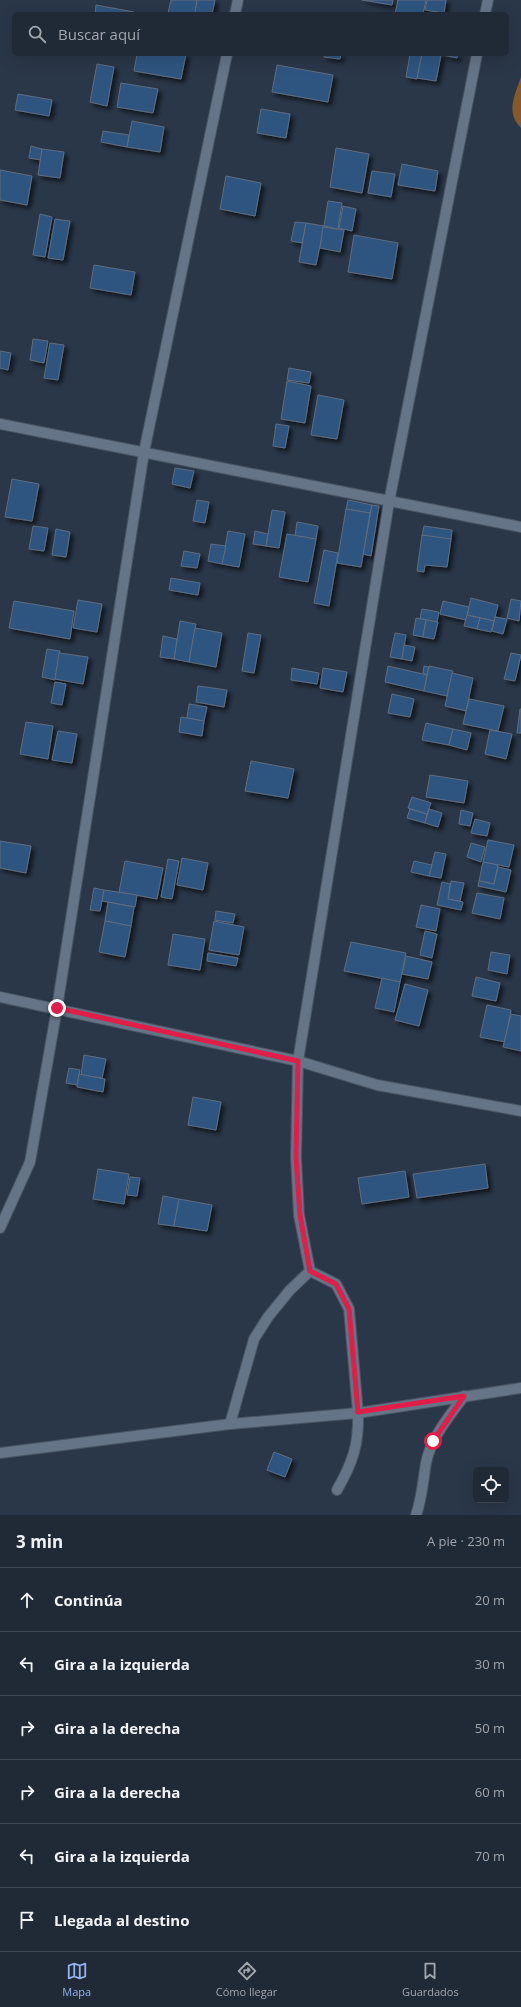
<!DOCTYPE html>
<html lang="es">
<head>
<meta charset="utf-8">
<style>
	body { margin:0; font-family:"Open Sans",sans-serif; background:#2d3542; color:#f1f3f6 }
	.controls { position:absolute; right:12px; bottom:12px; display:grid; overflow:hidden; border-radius:6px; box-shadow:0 4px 16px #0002 }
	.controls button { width:36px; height:36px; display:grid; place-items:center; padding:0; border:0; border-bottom:1px solid #3d4551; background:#202936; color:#f1f3f6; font:20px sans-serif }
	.stop { position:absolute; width:12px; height:12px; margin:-9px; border:3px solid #e11d48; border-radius:50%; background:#fff }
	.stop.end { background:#e11d48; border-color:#fff; box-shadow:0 1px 4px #0008 }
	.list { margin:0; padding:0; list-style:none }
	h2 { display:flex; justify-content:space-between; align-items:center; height:52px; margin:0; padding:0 16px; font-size:17px }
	h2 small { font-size:13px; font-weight:400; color:#a2a6ad }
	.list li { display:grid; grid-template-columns:26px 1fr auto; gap:12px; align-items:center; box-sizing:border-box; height:64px; padding:0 16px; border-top:1px solid #3d4551 }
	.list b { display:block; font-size:15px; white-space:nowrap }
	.list em { font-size:13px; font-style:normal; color:#a2a6ad }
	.icon { flex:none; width:22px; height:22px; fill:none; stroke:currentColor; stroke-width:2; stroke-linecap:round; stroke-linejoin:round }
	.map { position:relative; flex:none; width:521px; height:1515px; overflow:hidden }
	.search { position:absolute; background:#202936; box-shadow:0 4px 16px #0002; left:12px; right:12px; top:12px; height:44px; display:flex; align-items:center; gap:10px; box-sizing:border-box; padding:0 14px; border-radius:6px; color:#a2a6ad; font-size:15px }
	.sheet { height:436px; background:#202936 }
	nav { display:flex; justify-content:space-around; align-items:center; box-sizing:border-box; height:56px; border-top:1px solid #3d4551; background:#202936; font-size:11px; color:#a2a6ad }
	nav a { display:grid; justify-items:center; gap:2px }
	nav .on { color:#95b2f1 }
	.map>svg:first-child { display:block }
	.forest { fill:#84592c }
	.building { fill:#2f547f; stroke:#5e6e80; filter:url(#shadow) }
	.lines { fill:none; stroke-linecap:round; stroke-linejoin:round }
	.lane-casing { stroke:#485462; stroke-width:12 }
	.street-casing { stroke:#485462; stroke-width:12 }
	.lane { stroke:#657487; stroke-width:10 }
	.street { stroke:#657487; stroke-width:10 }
	.route { stroke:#e11d48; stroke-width:5 }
</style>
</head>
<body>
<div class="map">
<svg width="521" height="1515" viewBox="0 0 521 1515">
	<defs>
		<filter id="shadow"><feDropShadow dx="3.5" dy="3.5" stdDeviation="2" flood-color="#0009"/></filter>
	</defs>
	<rect width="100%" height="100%" fill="#2a3748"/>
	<path class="forest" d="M521,77V128C505,112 515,95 521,77Z"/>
	<g class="building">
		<polygon points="171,0 197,0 195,14 168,13"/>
		<polygon points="197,0 215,0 212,14 195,14"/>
		<polygon points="362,0 393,0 392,5"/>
		<polygon points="398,0 426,0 423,14 395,14"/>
		<polygon points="427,0 446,0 444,13 425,10"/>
		<polygon points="96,5 134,12 133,14 95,14"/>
		<polygon points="137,54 186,54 181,79 134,71"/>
		<polygon points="325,54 341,54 340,59 324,57"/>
		<polygon points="410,54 422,54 417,79 406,77"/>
		<polygon points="422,54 441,55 436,81 417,78"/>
		<polygon points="438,54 458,54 457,58"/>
		<polygon points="97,64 114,67 107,106 90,102"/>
		<polygon points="277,65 333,75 328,102 272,92"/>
		<polygon points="121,83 158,89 153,113 117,107"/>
		<polygon points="18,94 52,100 49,116 15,110"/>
		<polygon points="261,109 290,114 286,138 257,133"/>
		<polygon points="132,121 164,127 160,152 127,147"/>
		<polygon points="103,131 129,135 127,147 101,142"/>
		<polygon points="31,146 42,149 41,160 29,158"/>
		<polygon points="336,148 369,154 362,193 330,187"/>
		<polygon points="42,149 64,152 60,178 38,175"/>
		<polygon points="402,164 438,171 435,191 398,185"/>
		<polygon points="0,170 32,176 27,205 0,200"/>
		<polygon points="372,171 395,174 391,197 368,193"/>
		<polygon points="226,176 261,183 255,216 220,209"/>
		<polygon points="328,201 342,203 338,229 324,226"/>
		<polygon points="343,206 356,209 352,231 339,228"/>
		<polygon points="40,214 52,217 45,257 33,255"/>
		<polygon points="55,219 70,221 63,260 48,258"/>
		<polygon points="295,222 306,223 302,243 291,241"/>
		<polygon points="306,223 324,226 316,265 299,262"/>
		<polygon points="323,227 344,230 340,252 320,248"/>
		<polygon points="354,235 398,243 392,279 348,272"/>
		<polygon points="94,265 135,272 131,295 90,288"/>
		<polygon points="33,339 48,341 44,363 30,360"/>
		<polygon points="50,343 64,345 58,380 44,378"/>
		<polygon points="0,351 11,353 8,370 0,368"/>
		<polygon points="289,368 311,372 309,383 287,380"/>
		<polygon points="287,381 311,386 305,423 281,419"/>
		<polygon points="318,395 344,400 337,439 311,435"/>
		<polygon points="276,424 289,426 285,448 273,446"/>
		<polygon points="175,468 194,471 190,488 172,484"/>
		<polygon points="12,479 39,484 32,521 5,517"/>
		<polygon points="197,500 209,502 205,523 193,521"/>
		<polygon points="348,500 372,505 370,513 346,509"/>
		<polygon points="372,505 379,506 371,556 363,554"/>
		<polygon points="346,509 370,513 361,567 337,563"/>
		<polygon points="272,510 285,512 279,548 266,546"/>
		<polygon points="297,522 318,526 316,539 295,536"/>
		<polygon points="33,526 48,528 44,551 29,549"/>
		<polygon points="424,526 452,530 451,539 422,536"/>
		<polygon points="56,529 70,532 66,557 52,555"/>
		<polygon points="228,531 245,534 239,567 222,564"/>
		<polygon points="255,531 268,534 266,546 253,544"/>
		<polygon points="287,534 316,539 308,582 279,577"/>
		<polygon points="422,535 451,539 447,567 425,565 424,572 417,571"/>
		<polygon points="211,544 226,546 222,564 208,561"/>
		<polygon points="324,550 338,553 329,606 314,603"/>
		<polygon points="184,551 200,554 197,568 181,566"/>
		<polygon points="171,578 200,583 198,595 169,590"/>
		<polygon points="471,598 498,605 494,621 467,615"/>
		<polygon points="511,599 521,601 519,621 507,618"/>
		<polygon points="78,600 102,604 97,632 73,628"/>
		<polygon points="14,601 74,611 70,639 9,628"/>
		<polygon points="443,601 469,607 466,620 440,614"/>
		<polygon points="422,609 439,612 437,622 420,619"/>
		<polygon points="467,615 480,618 477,629 464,626"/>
		<polygon points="495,617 507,619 503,634 492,631"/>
		<polygon points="416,618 426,620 423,637 413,635"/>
		<polygon points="480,618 494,621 491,632 477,629"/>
		<polygon points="426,620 438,622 434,639 423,637"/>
		<polygon points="180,621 196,624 189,662 174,659"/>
		<polygon points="195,628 222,633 216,667 189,662"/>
		<polygon points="248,633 261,635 254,673 242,671"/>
		<polygon points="395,633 406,635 402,659 390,657"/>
		<polygon points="163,636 177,639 174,659 160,657"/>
		<polygon points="404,645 415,647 412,661 402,659"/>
		<polygon points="47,649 60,651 55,680 42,677"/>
		<polygon points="59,653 88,657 83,684 55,679"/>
		<polygon points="511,653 521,655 515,681 504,679"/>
		<polygon points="388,666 427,675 424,691 385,682"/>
		<polygon points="424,666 429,667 427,675 423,673"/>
		<polygon points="429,666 453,671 447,696 424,691"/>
		<polygon points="292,668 319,673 317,684 291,680"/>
		<polygon points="323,668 347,672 343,692 320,688"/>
		<polygon points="452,673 473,678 466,711 445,706"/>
		<polygon points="55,682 66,684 62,705 51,703"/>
		<polygon points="198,686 227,690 224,707 196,702"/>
		<polygon points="392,694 414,699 410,717 388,713"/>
		<polygon points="469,699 504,706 498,731 463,724"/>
		<polygon points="189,704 207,707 204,721 187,718"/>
		<polygon points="520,709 521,709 521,733 517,733"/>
		<polygon points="181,717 204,721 202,736 179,732"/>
		<polygon points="26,722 53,726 48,759 20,754"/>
		<polygon points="426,723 453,729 449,745 422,740"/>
		<polygon points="453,729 471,733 467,750 449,745"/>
		<polygon points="490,730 512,734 506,759 485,754"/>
		<polygon points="58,731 77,734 72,763 52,760"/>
		<polygon points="251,761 294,769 288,798 245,791"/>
		<polygon points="430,775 468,781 464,803 426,797"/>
		<polygon points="412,797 431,803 427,814 408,808"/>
		<polygon points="410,809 427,814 425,823 407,818"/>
		<polygon points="429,809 442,813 438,827 425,823"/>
		<polygon points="461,810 473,813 470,826 459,824"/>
		<polygon points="475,819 490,823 487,836 471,833"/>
		<polygon points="488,840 514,845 509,867 483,862"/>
		<polygon points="0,841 31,846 26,873 0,868"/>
		<polygon points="471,843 485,847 481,862 467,857"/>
		<polygon points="435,852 446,854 441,878 429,876"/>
		<polygon points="182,858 208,863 203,890 177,885"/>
		<polygon points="168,859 179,861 172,899 161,897"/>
		<polygon points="125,861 163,868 157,899 119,892"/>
		<polygon points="414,861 432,865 429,876 411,872"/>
		<polygon points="483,862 498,865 494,884 479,881"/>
		<polygon points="498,867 511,870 506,892 478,886 479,881 494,884"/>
		<polygon points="451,881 464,883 460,901 448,899"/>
		<polygon points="442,882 450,884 448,899 463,902 461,910 437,905"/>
		<polygon points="94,888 104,890 100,911 90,910"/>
		<polygon points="104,890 137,895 135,907 102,901"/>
		<polygon points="477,893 504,898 500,919 472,913"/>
		<polygon points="108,902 134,907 131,926 105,921"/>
		<polygon points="421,905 440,909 436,931 416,927"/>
		<polygon points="216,911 235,914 233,923 215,920"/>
		<polygon points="105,921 131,926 125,957 99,952"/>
		<polygon points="214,921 244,927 239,955 209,950"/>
		<polygon points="425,931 437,934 432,958 420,955"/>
		<polygon points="173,934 205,939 200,970 168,965"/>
		<polygon points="351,942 406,953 400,982 344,971"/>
		<polygon points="491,952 510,955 507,974 488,970"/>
		<polygon points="208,953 238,958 236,966 207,961"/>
		<polygon points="406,956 432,962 428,979 402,974"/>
		<polygon points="476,977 500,983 496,1001 472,996"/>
		<polygon points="382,978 400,982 394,1012 375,1008"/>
		<polygon points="405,984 428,990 419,1026 395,1020"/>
		<polygon points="487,1005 511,1010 505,1042 480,1037"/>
		<polygon points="511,1014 521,1016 521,1051 503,1047"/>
		<polygon points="84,1055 106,1059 102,1078 81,1075"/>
		<polygon points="69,1068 80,1070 77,1085 66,1083"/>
		<polygon points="79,1074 105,1079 103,1092 77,1087"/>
		<polygon points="193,1097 221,1102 216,1130 188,1125"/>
		<polygon points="485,1164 488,1188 417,1198 413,1174"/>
		<polygon points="98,1169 129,1174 124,1204 93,1199"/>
		<polygon points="405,1171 409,1197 362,1204 358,1178"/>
		<polygon points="130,1177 140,1178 137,1196 127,1195"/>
		<polygon points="163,1196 179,1199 174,1226 158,1224"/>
		<polygon points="179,1199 212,1205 207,1231 174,1226"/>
		<polygon points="274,1452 292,1459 285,1477 267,1470"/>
	</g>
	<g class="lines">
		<defs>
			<g id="lane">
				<path d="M337,1490C353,1462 359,1444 358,1413"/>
				<path d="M416,1515C422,1498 423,1481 426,1463C431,1437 449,1417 464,1396"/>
			</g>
			<g id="street">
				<polyline points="235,14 238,0"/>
				<polyline points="485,14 488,0"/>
				<polyline points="0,424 521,527"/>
				<polyline points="0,997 298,1061 377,1085 521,1111"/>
				<polyline points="0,1228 30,1162 57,1008 144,452 227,54"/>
				<polyline points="358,1413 349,1309 336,1284 310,1271 299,1215 296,1157 298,1061 389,502 477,54"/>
				<polyline points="230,1424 254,1339 268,1317 290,1290 310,1271"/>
				<polyline points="0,1453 230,1424 358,1413 521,1388"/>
			</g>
		</defs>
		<use href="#lane" class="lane-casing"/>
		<use href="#street" class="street-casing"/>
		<use href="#lane" class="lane"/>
		<use href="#street" class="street"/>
	</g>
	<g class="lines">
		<polyline class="route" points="57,1008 298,1061 296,1157 300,1215 310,1271 336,1284 349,1309 358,1412 464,1396 433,1441"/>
	</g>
</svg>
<div class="controls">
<button><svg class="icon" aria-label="locate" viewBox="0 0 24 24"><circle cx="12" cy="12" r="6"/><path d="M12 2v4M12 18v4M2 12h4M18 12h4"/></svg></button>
</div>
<div class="stop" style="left:433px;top:1441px"></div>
<div class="stop end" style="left:57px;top:1008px"></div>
<div class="search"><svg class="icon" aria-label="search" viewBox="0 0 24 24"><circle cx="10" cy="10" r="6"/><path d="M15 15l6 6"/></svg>Buscar aquí</div>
</div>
<section class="sheet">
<h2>3 min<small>A pie · 230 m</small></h2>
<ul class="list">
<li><svg class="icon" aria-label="ahead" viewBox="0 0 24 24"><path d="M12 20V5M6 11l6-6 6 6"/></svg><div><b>Continúa</b></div><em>20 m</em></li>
<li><svg class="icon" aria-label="left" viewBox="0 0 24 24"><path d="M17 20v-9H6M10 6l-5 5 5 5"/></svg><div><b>Gira a la izquierda</b></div><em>30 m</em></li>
<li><svg class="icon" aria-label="right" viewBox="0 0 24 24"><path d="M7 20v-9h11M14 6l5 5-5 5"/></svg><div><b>Gira a la derecha</b></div><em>50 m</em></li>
<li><svg class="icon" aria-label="right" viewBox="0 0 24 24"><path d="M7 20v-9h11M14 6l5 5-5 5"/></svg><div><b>Gira a la derecha</b></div><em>60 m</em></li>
<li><svg class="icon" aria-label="left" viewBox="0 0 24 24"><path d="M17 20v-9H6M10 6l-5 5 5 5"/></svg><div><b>Gira a la izquierda</b></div><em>70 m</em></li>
<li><svg class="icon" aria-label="arrive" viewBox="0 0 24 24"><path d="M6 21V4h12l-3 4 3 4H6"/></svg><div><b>Llegada al destino</b></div></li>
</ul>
</section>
<nav>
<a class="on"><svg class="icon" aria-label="map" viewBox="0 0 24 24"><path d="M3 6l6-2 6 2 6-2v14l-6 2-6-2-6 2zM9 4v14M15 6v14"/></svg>Mapa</a>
<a><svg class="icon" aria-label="directions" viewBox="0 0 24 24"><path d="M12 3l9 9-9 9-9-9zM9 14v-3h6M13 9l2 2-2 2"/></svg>Cómo llegar</a>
<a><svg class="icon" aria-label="saved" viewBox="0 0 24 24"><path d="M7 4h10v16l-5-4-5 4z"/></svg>Guardados</a>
</nav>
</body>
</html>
